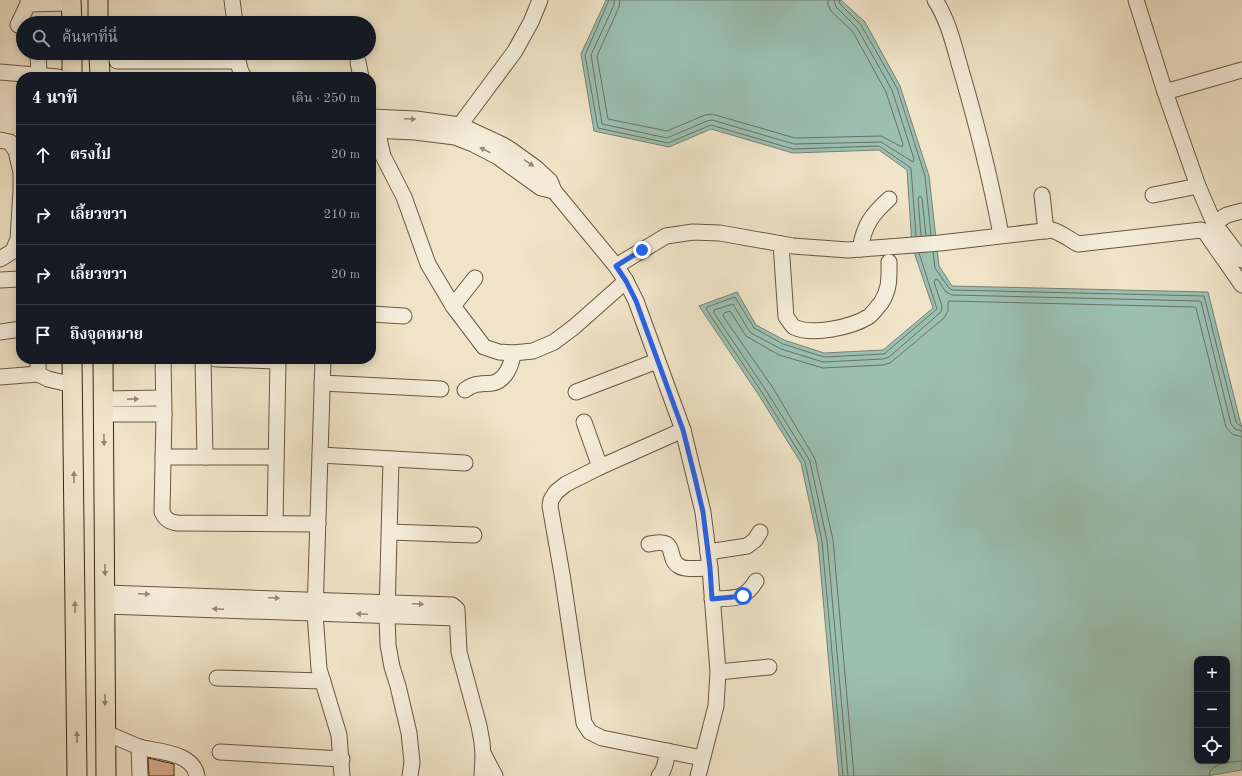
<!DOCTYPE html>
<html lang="th">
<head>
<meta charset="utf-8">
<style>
	body { margin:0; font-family:"Old Standard TT","Noto Serif Thai",serif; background:#20242c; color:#f1f3f6 }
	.controls { position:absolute; right:12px; bottom:12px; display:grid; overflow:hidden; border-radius:8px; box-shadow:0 2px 10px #0003 }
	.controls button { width:36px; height:36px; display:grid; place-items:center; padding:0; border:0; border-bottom:1px solid #363941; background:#171b24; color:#f1f3f6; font:20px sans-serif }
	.stop { position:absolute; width:12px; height:12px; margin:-9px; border:3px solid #2563eb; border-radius:50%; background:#fff }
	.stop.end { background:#2563eb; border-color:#fff; box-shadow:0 1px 4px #0008 }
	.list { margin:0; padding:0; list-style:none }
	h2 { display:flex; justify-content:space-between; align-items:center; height:52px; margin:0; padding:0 16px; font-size:17px }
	h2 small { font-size:13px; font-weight:400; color:#9ea1a6 }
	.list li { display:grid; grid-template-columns:26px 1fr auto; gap:12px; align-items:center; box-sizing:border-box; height:60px; padding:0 16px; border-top:1px solid #363941 }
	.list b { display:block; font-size:15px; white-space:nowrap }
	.list em { font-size:13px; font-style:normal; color:#9ea1a6 }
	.icon { flex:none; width:22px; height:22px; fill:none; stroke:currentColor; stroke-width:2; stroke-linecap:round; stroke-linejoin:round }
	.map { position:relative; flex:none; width:1242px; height:776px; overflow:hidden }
	.search { position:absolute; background:#171b24; box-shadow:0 2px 10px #0003; left:16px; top:16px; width:360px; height:44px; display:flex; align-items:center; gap:10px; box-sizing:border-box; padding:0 14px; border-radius:22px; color:#9ea1a6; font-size:15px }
	.panel { position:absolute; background:#171b24; box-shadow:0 2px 10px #0003; left:16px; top:72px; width:360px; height:292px; border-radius:16px }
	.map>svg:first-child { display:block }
	.water { fill:#9bbfb1; stroke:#758272; fill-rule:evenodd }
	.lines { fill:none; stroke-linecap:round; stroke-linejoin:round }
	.shore { stroke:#6b7262; stroke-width:1 }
	.building { fill:#dcab8d; stroke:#3b2613 }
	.minor-casing { stroke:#685640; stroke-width:17 }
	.major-casing { stroke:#3b2613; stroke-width:21 }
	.minor { stroke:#f5eddb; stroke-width:15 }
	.major { stroke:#f0e4c8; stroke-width:19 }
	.oneway { fill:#988a77 }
	.oneway2 { fill:#96856e }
	.route { stroke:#2563eb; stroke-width:5 }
</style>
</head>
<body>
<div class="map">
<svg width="1242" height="776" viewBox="0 0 1242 776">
	<rect width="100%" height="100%" fill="#f0e4c8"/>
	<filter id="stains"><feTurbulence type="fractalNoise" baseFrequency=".005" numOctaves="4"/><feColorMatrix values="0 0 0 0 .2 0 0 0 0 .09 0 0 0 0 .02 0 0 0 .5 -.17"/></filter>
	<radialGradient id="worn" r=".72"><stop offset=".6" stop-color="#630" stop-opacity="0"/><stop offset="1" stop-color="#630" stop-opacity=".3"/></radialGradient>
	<path class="water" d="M606,0H841L865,22L900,86L929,176L939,266L952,286L1208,292L1242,429V770L1207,776H839L818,542L801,463L760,397L699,306L737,292L756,325L784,340L824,353L883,350L933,308L912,246L907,170L879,150L793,153L711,129L669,147L594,131L581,54ZM1197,659H1227V761H1197Z"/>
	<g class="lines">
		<g class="shore">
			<polyline points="609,0 585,55 598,128 668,143 711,125 793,149 879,146 911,168 916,236"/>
			<polyline points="614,0 614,5 591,55 602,124 667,138 707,121 712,120 794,144 881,142 913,162 914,159 892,90 857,28 836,7 834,0"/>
			<polyline points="620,0 619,7 597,56 608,119 667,131 705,115 712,114 795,138 881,136 902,147 903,144 886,92 853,32 831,11 828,5 828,0"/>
			<polyline points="839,0 840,4 861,25 897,88 925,176 931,235"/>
			<polyline points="921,236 918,198 920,196 922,198 926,236"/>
			<polyline points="933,252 935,268 949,288 952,290 1204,296 1236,422 1239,425 1242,426"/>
			<polyline points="843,776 822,541 805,462 763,394 706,309 707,307 735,297 754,328 783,344 824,357 884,354 937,309 919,253"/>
			<polyline points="848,776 827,541 810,461 767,392 714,313 714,310 733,304 748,329 751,333 781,349 823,362 883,359 889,357 941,312 942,306 934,282 936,279 938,280 946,292 952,295 1200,301 1201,302 1231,424 1235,429 1242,431"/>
			<polyline points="854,776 833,540 815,459 773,388 723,316 724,313 730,311 746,336 779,355 823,368 883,365 890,363 944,318 948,311 948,303 949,301 1195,307 1196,308 1226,427 1232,434 1242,437"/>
			<path d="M1209,776C1210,762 1231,762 1242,761"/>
		</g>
	</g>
	<polygon class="building" points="148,758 174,764 174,776 149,776"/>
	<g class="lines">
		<defs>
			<g id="minor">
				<polyline points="232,0 235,23"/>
				<path d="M935,0C950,23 955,51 963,77C978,129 991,181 1001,235"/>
				<polyline points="1136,0 1165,92 1198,186 1214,223 1242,260"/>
				<polyline points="28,4 71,3"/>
				<polyline points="18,25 28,4 28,0"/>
				<polyline points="38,53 39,75"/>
				<path d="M237,53C238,61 239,71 244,77"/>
				<polyline points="117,61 238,61"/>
				<polyline points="358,62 361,77"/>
				<polyline points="0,72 58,77"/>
				<polyline points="1165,92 1242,70"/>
				<polyline points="371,117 416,119 460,125 503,145 511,150 536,168 550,181 554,191 616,266 626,281 636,301 683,430 703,512 710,568 718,672 716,706 698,776"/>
				<polyline points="371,117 377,130 383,156 404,197 428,264 453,306 484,347 499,352 513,353 533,351 554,342 574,327 626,281"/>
				<polyline points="371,130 415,132 455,137 473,144 498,157 541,188 554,191"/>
				<polyline points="456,135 460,125 515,51 531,22 540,0"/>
				<polyline points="0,140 10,142 16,151 21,172 21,190 18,239 13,251 0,259"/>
				<polyline points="1042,195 1046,231"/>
				<polyline points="1153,195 1198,186"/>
				<polyline points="1214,223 1227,215 1242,211"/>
				<path d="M781,244L786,317C789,320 791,325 794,327C812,336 852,327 868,317C873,314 877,307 881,303C890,289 889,278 889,262"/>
				<path d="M860,249C864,226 871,215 889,199"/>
				<path d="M616,266L666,236L693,232L720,233L793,246L848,250L940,243L1052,230C1062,233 1069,239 1078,244L1201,230L1205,232L1242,285"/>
				<polyline points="0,280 21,279"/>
				<polyline points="453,306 475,278"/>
				<polyline points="371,314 404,316"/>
				<polyline points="0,332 21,329"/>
				<polyline points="38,359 38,374 48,379 73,385"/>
				<path d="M163,359L164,414L162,512C165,519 169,522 177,523L318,524"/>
				<polyline points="203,359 205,457"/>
				<polyline points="216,359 278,361"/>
				<polyline points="323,359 315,613 319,669 339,735 342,776"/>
				<polyline points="0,377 38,374"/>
				<polyline points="322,383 441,389"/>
				<path d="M465,390C469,387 474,384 480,384C484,383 489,384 493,383C506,380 512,364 513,353"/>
				<polyline points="576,392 657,361"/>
				<polyline points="103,399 163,398"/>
				<polyline points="103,414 164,414"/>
				<polyline points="584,422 600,467"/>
				<polyline points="683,430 600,467 566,484 556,492 551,500 550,506 562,574 584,723 590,732 602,738 702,758"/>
				<polyline points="320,455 465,463"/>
				<polyline points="163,457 276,457"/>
				<polyline points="391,459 387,615 388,645 392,667 398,686 409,733 412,762 410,776"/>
				<polyline points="275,523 278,359"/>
				<polyline points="390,532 474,535"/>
				<path d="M649,544C680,537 665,558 679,566C684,570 703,568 710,568"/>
				<polyline points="708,552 747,546 755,540 760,532"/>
				<polyline points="105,593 452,605 457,609 459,652 479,726 482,742 483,755 482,776"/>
				<path d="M712,599C733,598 744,601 756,581"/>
				<polyline points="105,606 457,618"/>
				<polyline points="718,672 769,667"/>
				<polyline points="217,678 323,681"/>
				<polyline points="106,733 139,747 140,776"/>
				<path d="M139,747C158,752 193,752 197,776"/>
				<polyline points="220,752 342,759"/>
				<polyline points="484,755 495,776"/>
				<path d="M659,776C665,770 666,760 668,751"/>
			</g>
			<g id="major">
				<polyline points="71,0 72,23"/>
				<polyline points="98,0 98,23"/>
				<polyline points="99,53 100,77"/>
				<polyline points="72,77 72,53"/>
				<polyline points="72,359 77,776"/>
				<polyline points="103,359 106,776"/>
			</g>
		</defs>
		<use href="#minor" class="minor-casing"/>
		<use href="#major" class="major-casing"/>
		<use href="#minor" class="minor"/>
		<use href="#major" class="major"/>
	</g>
	<defs><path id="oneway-solid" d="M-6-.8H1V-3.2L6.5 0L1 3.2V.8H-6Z"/></defs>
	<g class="oneway">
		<use href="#oneway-solid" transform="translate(410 119) rotate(2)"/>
		<use href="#oneway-solid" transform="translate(485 150) rotate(-153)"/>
		<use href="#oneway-solid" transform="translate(529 163) rotate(35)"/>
		<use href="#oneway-solid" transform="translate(133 399) rotate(-1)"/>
		<use href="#oneway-solid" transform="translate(144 594) rotate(2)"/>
		<use href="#oneway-solid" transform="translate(274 598) rotate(2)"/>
		<use href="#oneway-solid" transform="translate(418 604) rotate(2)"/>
		<use href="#oneway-solid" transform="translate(218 609) rotate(-178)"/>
		<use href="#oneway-solid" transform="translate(362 614) rotate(-178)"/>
	</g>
	<g class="oneway2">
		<use href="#oneway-solid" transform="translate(104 440) rotate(89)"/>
		<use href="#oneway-solid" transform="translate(74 477) rotate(-91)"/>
		<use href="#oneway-solid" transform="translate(105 570) rotate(89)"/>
		<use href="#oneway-solid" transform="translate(75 607) rotate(-91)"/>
		<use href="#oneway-solid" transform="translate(105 700) rotate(90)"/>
		<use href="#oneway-solid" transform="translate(77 737) rotate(-91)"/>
	</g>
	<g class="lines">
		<polyline class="route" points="642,250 616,266 626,281 636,301 683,430 695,478 703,512 710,568 712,599 743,596"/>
	</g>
	<rect width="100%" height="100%" filter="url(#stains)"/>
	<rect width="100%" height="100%" fill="url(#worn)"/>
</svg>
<div class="controls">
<button>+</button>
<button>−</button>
<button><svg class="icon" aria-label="locate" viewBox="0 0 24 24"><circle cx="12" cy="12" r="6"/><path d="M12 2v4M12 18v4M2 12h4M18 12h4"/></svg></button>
</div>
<div class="stop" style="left:743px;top:596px"></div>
<div class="stop end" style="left:642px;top:250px"></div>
<div class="search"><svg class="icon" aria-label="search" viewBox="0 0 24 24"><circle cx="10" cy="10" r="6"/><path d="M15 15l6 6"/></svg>ค้นหาที่นี่</div>
<section class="panel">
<h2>4 นาที<small>เดิน · 250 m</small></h2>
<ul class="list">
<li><svg class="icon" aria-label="ahead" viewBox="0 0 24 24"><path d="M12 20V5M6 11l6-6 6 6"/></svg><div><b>ตรงไป</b></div><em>20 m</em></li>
<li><svg class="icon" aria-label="right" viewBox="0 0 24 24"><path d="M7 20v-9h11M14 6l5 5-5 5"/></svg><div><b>เลี้ยวขวา</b></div><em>210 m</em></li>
<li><svg class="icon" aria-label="right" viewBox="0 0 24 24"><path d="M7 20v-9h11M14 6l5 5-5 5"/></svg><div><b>เลี้ยวขวา</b></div><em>20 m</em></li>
<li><svg class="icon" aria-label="arrive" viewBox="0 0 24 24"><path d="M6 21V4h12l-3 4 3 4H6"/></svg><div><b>ถึงจุดหมาย</b></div></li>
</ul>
</section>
</div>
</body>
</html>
